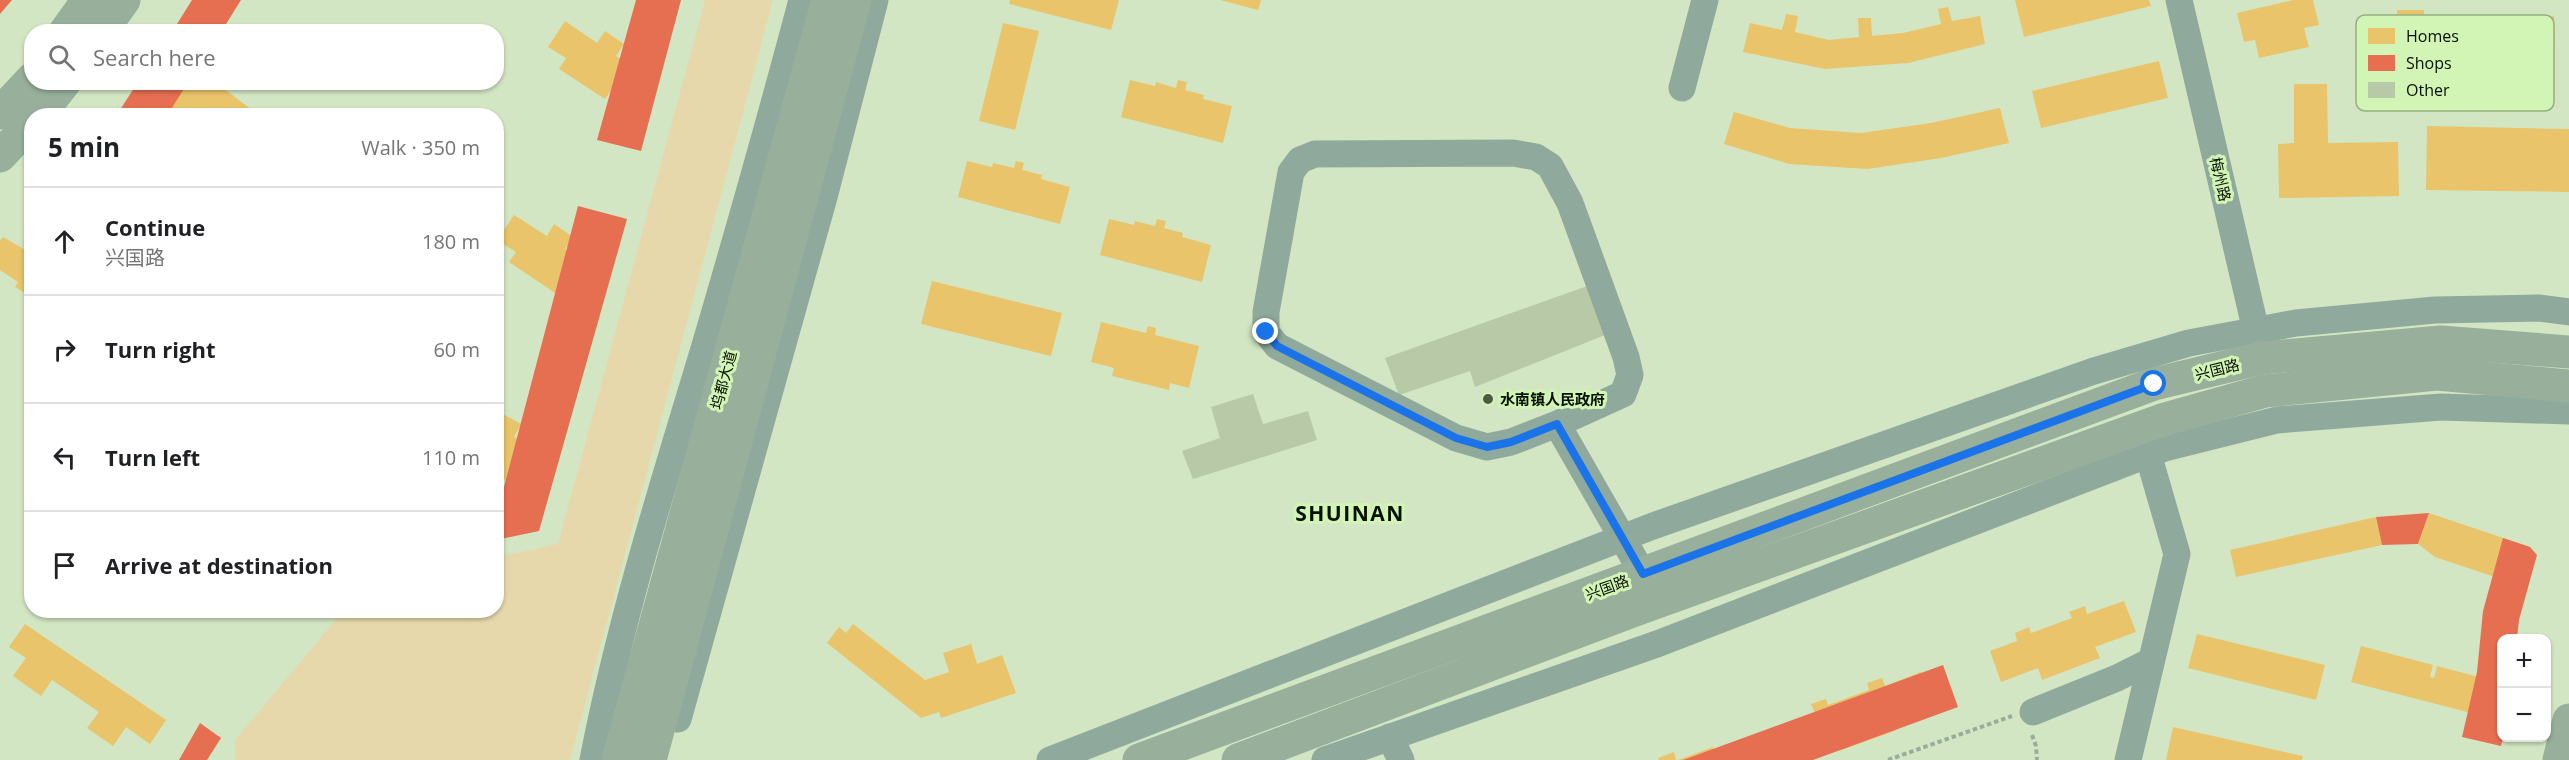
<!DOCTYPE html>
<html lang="en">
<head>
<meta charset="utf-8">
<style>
	body { margin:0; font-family:"Open Sans","Noto Sans SC",sans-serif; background:#f2f2f2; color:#202124 }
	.controls { position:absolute; right:18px; bottom:18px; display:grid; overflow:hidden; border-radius:12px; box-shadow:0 2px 4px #0004 }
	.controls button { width:54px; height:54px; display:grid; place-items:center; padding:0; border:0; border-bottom:2px solid #e0e0e0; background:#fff; color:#202124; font:30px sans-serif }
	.stop { position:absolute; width:18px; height:18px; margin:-14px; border:4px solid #1a73e8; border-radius:50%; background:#fff }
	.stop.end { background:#1a73e8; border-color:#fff; box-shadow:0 2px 6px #0008 }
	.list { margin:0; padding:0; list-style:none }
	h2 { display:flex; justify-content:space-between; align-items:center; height:78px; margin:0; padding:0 24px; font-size:26px }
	h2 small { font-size:20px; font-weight:400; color:#757577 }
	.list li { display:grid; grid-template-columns:39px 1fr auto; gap:18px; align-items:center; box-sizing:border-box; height:108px; padding:0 24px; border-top:2px solid #e0e0e0 }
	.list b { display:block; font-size:22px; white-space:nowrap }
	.list p { margin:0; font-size:20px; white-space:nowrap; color:#757577 }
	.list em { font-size:20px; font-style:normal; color:#757577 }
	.icon { flex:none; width:33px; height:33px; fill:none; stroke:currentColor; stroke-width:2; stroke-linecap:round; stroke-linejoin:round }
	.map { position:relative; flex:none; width:2569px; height:760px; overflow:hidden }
	.search { position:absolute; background:#fff; box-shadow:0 2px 4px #0004; left:24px; top:24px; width:480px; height:66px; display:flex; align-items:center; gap:15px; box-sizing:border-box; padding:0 21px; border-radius:24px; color:#757577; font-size:22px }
	.panel { position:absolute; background:#fff; box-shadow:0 2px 4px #0004; left:24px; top:108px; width:480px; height:510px; border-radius:24px }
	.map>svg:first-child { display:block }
	.green { fill:#e7d8ac }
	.homes { fill:#e9c46a }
	.shops { fill:#e76f51 }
	.building { fill:#b7c9a6 }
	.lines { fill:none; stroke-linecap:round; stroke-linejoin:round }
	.path { stroke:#98ad9b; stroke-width:4; stroke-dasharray:4.5 3; stroke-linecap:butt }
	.minor { stroke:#8faa9c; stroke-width:27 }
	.major { stroke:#97af9b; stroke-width:33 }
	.route { stroke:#1a73e8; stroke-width:8 }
	.poi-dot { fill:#4e5b44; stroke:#d2f4b5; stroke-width:2 }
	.labels { text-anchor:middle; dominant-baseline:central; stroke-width:6; stroke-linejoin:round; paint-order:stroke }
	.street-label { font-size:15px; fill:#061000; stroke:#d2f4b5 }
	.poi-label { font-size:15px; font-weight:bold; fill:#061000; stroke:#d2f4b5; text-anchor:start }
	.district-label { font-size:21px; font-weight:bold; letter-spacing:1.5px; fill:#061000; stroke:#d2f4b5 }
	.key { fill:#d2f4b5; stroke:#95b07f; stroke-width:1.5 }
	.key-label { font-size:16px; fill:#061000 }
</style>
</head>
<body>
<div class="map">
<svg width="2569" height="760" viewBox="0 0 2569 760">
	<rect width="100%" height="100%" fill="#d3e6c3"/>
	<polygon class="green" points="705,0 773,0 570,760 235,760 235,740 343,611 496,610 497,557 558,544"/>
	<g class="homes">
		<polygon points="1010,0 1119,0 1111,30 1009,4"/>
		<polygon points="1220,0 1261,0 1258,10"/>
		<polygon points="2015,0 2149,0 2151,6 2024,37"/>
		<polygon points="2293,0 2313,0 2319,25 2304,28 2309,47 2259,58 2255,40 2244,42 2237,13"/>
		<polygon points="1948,7 1952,21 1980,16 1985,44 1908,63 1825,69 1743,52 1750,23 1782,30 1786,14 1798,16 1795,32 1829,40 1859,37 1858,18 1871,18 1872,36 1903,33 1941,24 1938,9"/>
		<polygon points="2397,10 2424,10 2424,27 2446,28 2447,56 2373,56 2373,27 2397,27"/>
		<polygon points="2554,16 2555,50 2478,51 2477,18"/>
		<polygon points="565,21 597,43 605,31 624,44 616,56 650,78 633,103 612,89 605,99 559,69 566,58 548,47"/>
		<polygon points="1003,23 1039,31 1015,130 979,121"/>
		<polygon points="2159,61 2168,98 2041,128 2032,91"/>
		<polygon points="1130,80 1155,86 1156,82 1176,88 1178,80 1187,82 1185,90 1204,95 1203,99 1232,106 1223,143 1121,117"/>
		<polygon points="151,82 215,82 260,116 183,116 162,101 166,95"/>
		<polygon points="2294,84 2327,84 2328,143 2398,142 2399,196 2279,198 2278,144 2294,143"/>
		<polygon points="2000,108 2009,143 1941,158 1868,169 1789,164 1724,144 1734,112 1790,128 1861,133 1931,123"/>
		<polygon points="2427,126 2569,129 2569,192 2426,190"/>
		<polygon points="967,161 992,167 993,163 1014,168 1016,161 1024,163 1022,170 1042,175 1041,179 1070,187 1060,224 958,197"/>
		<polygon points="514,215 547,236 554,224 573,237 565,249 599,271 583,296 561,283 555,293 509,262 516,252 497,240"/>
		<polygon points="1109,219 1134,225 1135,221 1155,226 1157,219 1166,221 1164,228 1183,233 1182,237 1211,245 1202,282 1100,255"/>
		<polygon points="3,237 32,254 32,297 15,287 18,282 0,270 0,241"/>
		<polygon points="932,281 1062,313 1051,356 921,324"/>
		<polygon points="1101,322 1146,333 1148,326 1156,328 1155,335 1199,346 1189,388 1170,383 1169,390 1112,376 1114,368 1091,362"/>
		<polygon points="501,413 521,424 514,437 550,456 536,482 513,470 508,481 496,475 496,421"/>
		<polygon points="2429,513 2530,547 2519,585 2435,557 2418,544"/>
		<polygon points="2376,517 2382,545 2236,577 2230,550"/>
		<polygon points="2124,601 2136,632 2095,647 2100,658 2042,680 2038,668 2001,682 1990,651 2017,641 2015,633 2029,627 2031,633 2072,618 2069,612 2085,606 2087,614"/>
		<polygon points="25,624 166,720 150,744 126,727 113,746 87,728 99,712 52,680 41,696 13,676 26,658 9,647"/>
		<polygon points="853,624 925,680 949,672 943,653 971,644 977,664 1002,655 1016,693 941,718 939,712 921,718 827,643 839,627 846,633"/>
		<polygon points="2197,634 2325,665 2316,700 2188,668"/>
		<polygon points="2361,646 2433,665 2430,677 2434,678 2437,666 2502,683 2502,721 2351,682"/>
		<polygon points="1921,672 1933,704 1892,718 1897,730 1839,751 1835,740 1798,754 1787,723 1815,713 1811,704 1826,699 1828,705 1869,690 1867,683 1882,678 1885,686"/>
		<polygon points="2173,727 2303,756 2302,760 2166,760"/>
		<polygon points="1713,747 1718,760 1678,760"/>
		<polygon points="1674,752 1676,760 1659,760 1658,758"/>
	</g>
	<g class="shops">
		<polygon points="0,0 12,0 0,14"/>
		<polygon points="192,0 241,0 221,32 172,32"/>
		<polygon points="636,0 681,0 641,151 597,140"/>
		<polygon points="138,82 188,82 167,116 116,116"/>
		<polygon points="578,206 627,219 539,531 496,540 496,488 504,487"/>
		<polygon points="2429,513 2418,544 2382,545 2376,517"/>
		<polygon points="2503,538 2530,547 2537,555 2519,620 2517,638 2502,638 2503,738 2501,746 2462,737 2477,672 2483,611"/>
		<polygon points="1943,665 1958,707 1813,760 1683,760"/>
		<polygon points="200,723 221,738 207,760 179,760"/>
	</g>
	<g class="building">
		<polygon points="1593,284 1610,333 1475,387 1470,371 1399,395 1385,358"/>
		<polygon points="1253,394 1263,424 1308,411 1317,440 1193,479 1182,451 1220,438 1211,407"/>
	</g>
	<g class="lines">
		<g class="path">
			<polyline points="2032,735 2036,746 2037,760"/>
			<polyline points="1888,760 2012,716"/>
		</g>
		<g class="minor">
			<polyline points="2179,0 2260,348"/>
			<polyline points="1682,88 1705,0"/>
			<polyline points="1557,424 1511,442 1487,447 1456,438 1277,346 1266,332 1266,312 1291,172 1300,160 1315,154 1513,153 1536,157 1550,166 1570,203 1626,357 1630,375 1623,394 1557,424 1643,574"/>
			<polyline points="2033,712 2117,678 2151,661"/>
			<polyline points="678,719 824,197 875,0"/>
			<polyline points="1390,737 1401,760"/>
			<path d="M593,760C620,621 663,484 704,349C738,233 771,117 802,0"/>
			<polyline points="1050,760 1653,526 2094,371 2189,343 2296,323 2435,310 2540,308 2569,312"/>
			<polyline points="1325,760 1657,644 2165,448 2277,420 2441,407 2569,411"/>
			<polyline points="2128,760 2177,554 2148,454"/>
		</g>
		<g class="major">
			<polyline points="65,32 88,0"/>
			<polyline points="101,32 124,0"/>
			<polyline points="0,113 32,79"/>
			<polyline points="38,116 65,82"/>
			<polyline points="0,156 32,122"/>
			<polyline points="618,760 828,0"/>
			<polyline points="650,760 855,0"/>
			<polyline points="1139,760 2154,384 2262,358 2441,342 2569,352"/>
			<polyline points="1238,760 1635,610 2162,420 2265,391 2437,374 2569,386"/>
			<polyline points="2559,760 2569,720"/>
		</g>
	</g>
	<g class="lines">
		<polyline class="route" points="1266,332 1277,346 1456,438 1487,447 1511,442 1557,424 1643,574 2154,384"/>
	</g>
	<circle class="poi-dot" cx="1488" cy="399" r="6"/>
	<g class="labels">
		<g class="street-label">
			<text transform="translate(2221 179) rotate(77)">梅州路</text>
			<text transform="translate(2217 369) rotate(-14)">兴国路</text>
			<text transform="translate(723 380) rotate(-75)">坞都大道</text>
			<text transform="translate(1607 587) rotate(-20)">兴国路</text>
		</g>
		<g class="poi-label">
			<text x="1500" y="399">水南镇人民政府</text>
		</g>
		<g class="district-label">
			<text x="1350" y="513">SHUINAN</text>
		</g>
	</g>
	<rect x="2356" y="15" width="198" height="96" rx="9" class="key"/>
	<rect x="2368" y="28" width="27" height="16" fill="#e9c46a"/>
	<rect x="2368" y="55" width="27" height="16" fill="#e76f51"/>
	<rect x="2368" y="82" width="27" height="16" fill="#b7c9a6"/>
	<g class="key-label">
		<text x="2406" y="42">Homes</text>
		<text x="2406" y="69">Shops</text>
		<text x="2406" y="96">Other</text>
	</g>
</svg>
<div class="controls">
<button>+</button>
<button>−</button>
</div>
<div class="stop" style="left:2154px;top:384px"></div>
<div class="stop end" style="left:1266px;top:332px"></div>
<div class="search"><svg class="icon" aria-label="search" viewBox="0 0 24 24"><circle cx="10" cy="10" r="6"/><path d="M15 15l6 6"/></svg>Search here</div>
<section class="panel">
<h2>5 min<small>Walk · 350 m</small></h2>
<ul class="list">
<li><svg class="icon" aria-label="ahead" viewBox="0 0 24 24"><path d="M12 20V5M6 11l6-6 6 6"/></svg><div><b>Continue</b><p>兴国路</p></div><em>180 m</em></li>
<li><svg class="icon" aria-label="right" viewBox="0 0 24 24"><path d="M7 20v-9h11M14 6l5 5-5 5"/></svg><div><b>Turn right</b></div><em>60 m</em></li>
<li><svg class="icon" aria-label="left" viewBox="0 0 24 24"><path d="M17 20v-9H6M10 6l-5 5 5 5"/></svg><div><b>Turn left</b></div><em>110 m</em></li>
<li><svg class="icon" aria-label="arrive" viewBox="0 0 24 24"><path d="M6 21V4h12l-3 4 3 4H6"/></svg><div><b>Arrive at destination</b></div></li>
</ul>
</section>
</div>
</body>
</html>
